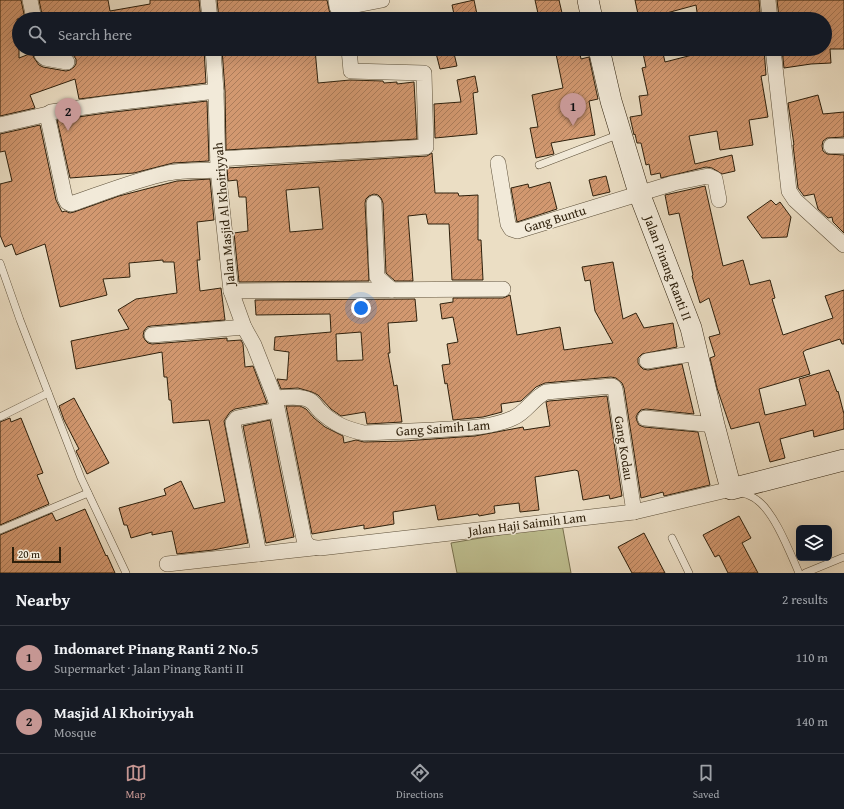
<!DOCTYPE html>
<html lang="en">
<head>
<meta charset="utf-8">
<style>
	body { margin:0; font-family:"Gentium Book Plus",serif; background:#242831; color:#f1f3f6 }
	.controls { position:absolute; right:12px; bottom:12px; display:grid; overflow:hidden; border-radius:6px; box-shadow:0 4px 16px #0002 }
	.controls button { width:36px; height:36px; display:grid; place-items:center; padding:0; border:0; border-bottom:1px solid #363941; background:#171b24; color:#f1f3f6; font:20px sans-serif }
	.scale { position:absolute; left:12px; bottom:10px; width:49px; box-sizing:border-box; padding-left:4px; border:2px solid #2e200c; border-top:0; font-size:11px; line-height:14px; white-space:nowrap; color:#2e200c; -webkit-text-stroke:3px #f2ead9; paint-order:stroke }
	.you { position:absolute; left:361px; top:308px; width:14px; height:14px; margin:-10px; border:3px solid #fff; border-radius:50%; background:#1a73e8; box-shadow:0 0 0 6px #1a73e833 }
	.badge { display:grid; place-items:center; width:26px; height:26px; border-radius:50%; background:#c59692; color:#111; font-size:13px; font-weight:700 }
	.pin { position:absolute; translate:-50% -33px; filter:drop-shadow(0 1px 2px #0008) }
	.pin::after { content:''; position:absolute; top:21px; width:14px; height:12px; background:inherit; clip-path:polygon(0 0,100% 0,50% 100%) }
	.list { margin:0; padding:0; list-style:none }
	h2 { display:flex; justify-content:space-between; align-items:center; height:52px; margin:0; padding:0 16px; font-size:17px }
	h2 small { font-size:13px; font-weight:400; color:#9ea1a6 }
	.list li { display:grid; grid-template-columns:26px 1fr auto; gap:12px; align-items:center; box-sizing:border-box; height:64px; padding:0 16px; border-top:1px solid #363941 }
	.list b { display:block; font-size:15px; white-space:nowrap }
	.list p { margin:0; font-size:13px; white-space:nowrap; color:#9ea1a6 }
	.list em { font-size:13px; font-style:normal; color:#9ea1a6 }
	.icon { flex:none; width:22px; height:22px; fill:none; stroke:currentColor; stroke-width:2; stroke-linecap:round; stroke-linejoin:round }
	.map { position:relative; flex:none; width:844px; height:573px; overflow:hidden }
	.search { position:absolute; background:#171b24; box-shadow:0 4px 16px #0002; left:12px; right:12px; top:12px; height:44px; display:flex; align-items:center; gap:10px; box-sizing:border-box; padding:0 14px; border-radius:22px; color:#9ea1a6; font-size:15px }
	.sheet { height:180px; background:#171b24 }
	nav { display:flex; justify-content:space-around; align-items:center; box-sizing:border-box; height:56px; border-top:1px solid #363941; background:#171b24; font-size:11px; color:#9ea1a6 }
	nav a { display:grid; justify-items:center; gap:2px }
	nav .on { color:#c59692 }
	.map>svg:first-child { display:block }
	.green { fill:#bebf90; stroke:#76704e }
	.building { fill:url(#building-hatch); stroke:#2e200c; fill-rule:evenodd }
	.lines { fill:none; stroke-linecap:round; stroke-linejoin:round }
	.lane-casing { stroke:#5d503a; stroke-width:8 }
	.street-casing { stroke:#5d503a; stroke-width:16 }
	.secondary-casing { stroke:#2e200c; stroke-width:22 }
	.lane { stroke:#f2ead9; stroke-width:7 }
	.street { stroke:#f2ead9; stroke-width:15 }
	.secondary { stroke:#f2ead9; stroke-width:21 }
	.labels { text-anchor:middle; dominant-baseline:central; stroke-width:3; stroke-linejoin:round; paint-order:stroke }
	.street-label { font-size:13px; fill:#2e200c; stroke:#f2ead9 }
</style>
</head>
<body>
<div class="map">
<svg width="844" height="573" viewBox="0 0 844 573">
	<defs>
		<pattern id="building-hatch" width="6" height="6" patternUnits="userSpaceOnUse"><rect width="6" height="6" fill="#d29870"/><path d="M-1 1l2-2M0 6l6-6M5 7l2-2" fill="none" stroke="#ab7c5a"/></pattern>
	</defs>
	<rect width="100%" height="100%" fill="#ebdec4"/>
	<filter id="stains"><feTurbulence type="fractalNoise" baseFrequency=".005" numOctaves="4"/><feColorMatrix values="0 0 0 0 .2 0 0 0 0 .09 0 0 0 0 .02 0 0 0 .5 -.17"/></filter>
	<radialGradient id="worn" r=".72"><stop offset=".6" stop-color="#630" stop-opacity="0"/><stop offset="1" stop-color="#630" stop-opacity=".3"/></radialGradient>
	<polygon class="green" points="562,524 571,573 457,573 451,543"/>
	<g class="building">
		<polygon points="0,0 21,0 25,19 17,19 19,34 19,58 32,53 34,58 39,65 43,67 66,71 70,70 74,67 76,64 76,59 73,55 69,53 49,49 204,49 206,83 79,99 75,79 30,95 35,108 0,116"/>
		<polygon points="39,0 108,0 110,11 150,4 150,0 199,0 201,19 43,19"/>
		<polygon points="217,0 327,0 331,19 304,19 303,15 257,19 219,19"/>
		<polygon points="474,0 478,19 455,19 452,5"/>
		<polygon points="535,0 559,0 562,13 539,18"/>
		<polygon points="635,0 759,0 760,12 733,15 734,19 698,19 696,5 663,14 664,19 639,19"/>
		<polygon points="777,0 844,0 844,49 830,49 831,63 811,64 784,68 782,49 825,49 825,19 804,19 804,15 779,17"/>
		<polygon points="222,49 256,49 256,51 278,49 315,49 318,83 350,80 383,81 384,83 397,82 397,84 414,82 417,139 226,150 225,91"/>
		<polygon points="435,49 453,49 457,66 440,69"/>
		<polygon points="555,49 579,49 581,59 589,57 598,99 589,101 595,135 551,143 554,154 536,158 530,128 538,127 532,95 563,88"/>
		<polygon points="642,49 662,49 665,62 696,54 696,49 764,49 766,75 761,76 768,117 749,120 753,145 720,150 717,131 689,136 695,164 732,155 735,171 722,174 712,168 706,167 661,178 660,173 651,175 649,164 646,165 641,143 637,143 635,134 634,135 630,117 642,115 639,96 648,95 642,68 646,67"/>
		<polygon points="475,76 478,92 473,93 477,134 435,138 434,104 461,102 457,80"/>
		<polygon points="818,95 823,114 844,112 844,137 827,138 823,141 822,146 823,151 827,154 844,155 844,233 833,222 832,217 828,218 818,209 814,194 804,196 798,188 793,145 794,145 788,103"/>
		<polygon points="207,101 209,161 173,163 134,173 70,178 57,120 106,113"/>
		<polygon points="40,125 56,200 62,212 65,211 70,213 74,212 119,196 177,181 210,179 214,220 197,222 200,260 197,260 200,291 221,288 225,320 151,326 147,327 144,331 143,336 145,340 148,343 152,344 227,338 227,341 241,340 243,344 245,367 253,366 267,403 235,409 230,412 224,421 248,543 213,550 177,554 172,531 152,535 152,532 131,538 127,525 124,525 119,508 166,495 164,489 181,481 194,509 225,502 209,420 173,423 171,400 169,400 167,377 164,377 162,352 76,369 71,341 129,329 118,310 136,299 177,293 174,262 163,262 163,260 129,263 130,277 103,279 107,295 60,307 45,244 16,255 12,244 5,247 0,235 0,184 12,181 5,151 0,152 0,134"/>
		<path d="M432,153L435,193H458L459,196L478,195V240H481L483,280H452L449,224H428L426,214L408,216L413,281H395L386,273L383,203L381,198L378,195L374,194L369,196L366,199L365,203L369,281L239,282L234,233L248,231L246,197H239L237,180L228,181L227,168L427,156ZM319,187L323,229L290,232L286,190Z"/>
		<polygon points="606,176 610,192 593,196 589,180"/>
		<polygon points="550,182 557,209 517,222 511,188 528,184 529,188"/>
		<polygon points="705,186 723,266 743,260 750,285 770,280 775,298 772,299 783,335 833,318 825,296 844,290 844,344 842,344 840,339 806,350 803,352 810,374 759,389 765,415 806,405 799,379 829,370 837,392 838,391 844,414 844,429 814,437 813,430 780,439 785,458 770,462 759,422 731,429 717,388 710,358 715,356 709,337 720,334 709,298 700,303 692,276 693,275 679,213 669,215 665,195"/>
		<polygon points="771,200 776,205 780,202 791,217 787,237 762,238 747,217"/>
		<polygon points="613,262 623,319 636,313 644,328 673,323 677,347 642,354 638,358 638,363 640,366 643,369 648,370 682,364 694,414 646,409 641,410 638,413 636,417 637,421 639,425 644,427 698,432 710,485 664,496 663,492 641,498 624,388 622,383 616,378 611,377 545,383 536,387 521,401 501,404 502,412 483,417 453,420 447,383 445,384 442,365 450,364 447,344 458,342 453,317 442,319 440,304 453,302 453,298 503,298 510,295 517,335 560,327 564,350 613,343 595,311 590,280 585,281 582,267"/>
		<path d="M415,299L417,321L388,323L390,353H388L394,386L397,385L402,422L367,424L365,412L341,416L331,409L318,395L312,392L298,388L281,389L277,379L287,380L289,352L274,350L275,337L331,332L330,314L256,315L255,300ZM361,332L363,360L337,361L336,334Z"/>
		<polygon points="607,396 622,496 610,499 609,495 583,500 578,471 575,470 535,477 539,510 520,512 519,503 494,506 495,513 479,516 478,514 438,520 435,505 393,512 394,524 364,529 364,525 312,534 286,406 300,406 306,409 314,418 325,427 343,436 344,443 356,440 364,442 404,441 475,436 523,427 524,430 550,426 546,402 549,401"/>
		<polygon points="74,398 109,463 87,474 76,451 79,449 64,420 59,406"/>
		<polygon points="10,418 11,422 21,418 43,473 37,475 49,504 0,525 0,422"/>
		<polygon points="270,420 294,537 266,543 243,426"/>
		<polygon points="85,509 106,556 107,555 115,573 0,573 0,535 52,513 56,521"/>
		<polygon points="739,516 751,538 742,543 758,573 728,573 719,555 715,557 703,535"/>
		<polygon points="644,533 665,573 632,573 618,547"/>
	</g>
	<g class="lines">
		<defs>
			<g id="lane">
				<polyline points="539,165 620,134"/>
				<polyline points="0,263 20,320 81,478 126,573"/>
				<polyline points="0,417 48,393"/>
				<path d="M740,492C746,494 752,496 757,500C775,513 790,553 799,573"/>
				<polyline points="0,530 88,493"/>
				<polyline points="672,538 689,573"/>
				<polyline points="805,573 844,557"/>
			</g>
			<g id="street">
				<polyline points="30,0 34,19"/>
				<polyline points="208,0 210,19"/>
				<polyline points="336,0 337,7 341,8 382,0"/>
				<polyline points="768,0 770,19"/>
				<polyline points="40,49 42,55 45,58 67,62"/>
				<path d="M213,49L216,91L218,170L231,291L244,327L254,345L275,398L304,539C307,547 312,548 320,548L634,512L731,489"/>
				<polyline points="773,49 789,191 795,200 844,245"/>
				<path d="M216,91L105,104L51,112L48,114V119L65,198L67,202L71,204C103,193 135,180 168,173C185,170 201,171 218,170"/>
				<polyline points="0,125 48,114"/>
				<polyline points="831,146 844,146"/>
				<polyline points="218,159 426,147 424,73 351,71 349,49"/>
				<polyline points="498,163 508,224 511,229 517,231 674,183 708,176 715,179 719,200"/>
				<polyline points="374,203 377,277 392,290"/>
				<polyline points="231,291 503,289"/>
				<polyline points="152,335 244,327"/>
				<polyline points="647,361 697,353"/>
				<path d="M275,398C285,398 300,395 309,400C314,402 316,407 320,411C334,424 346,429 364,433C387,432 411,431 434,430C461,428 488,429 513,418C527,412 533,398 546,392L612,386L614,387L615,389L634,512"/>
				<polyline points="645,418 714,425"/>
				<polyline points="259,554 233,423 237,418 277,410"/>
				<polyline points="167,564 313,548"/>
			</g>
			<g id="secondary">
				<polyline points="588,0 592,19"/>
				<polyline points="599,49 611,101 639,193 691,328 714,425 731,489 844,460"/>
			</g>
		</defs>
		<use href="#lane" class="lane-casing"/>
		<use href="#street" class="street-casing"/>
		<use href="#secondary" class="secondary-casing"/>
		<use href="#lane" class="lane"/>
		<use href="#street" class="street"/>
		<use href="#secondary" class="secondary"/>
	</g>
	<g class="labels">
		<g class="street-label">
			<text transform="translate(224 214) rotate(-95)">Jalan Masjid Al Khoiriyyah</text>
			<text transform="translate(555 219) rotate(-17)">Gang Buntu</text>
			<text transform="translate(668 268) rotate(69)">Jalan Pinang Ranti II</text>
			<text transform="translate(443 428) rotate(-4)">Gang Saimih Lam</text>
			<text transform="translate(624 448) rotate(81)">Gang Kodau</text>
			<text transform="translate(527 524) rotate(-7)">Jalan Haji Saimih Lam</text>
		</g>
	</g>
	<rect width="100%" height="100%" filter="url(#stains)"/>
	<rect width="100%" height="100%" fill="url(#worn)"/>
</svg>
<div class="controls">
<button><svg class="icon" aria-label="layers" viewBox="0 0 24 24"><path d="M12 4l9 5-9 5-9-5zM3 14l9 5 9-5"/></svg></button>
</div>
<div class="scale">20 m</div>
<div class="you"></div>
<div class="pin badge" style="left:573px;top:126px">1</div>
<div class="pin badge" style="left:68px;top:131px">2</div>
<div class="search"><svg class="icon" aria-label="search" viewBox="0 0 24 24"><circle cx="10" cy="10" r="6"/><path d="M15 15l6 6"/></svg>Search here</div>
</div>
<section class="sheet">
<h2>Nearby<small>2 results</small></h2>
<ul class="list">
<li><span class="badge">1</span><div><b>Indomaret Pinang Ranti 2 No.5</b><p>Supermarket · Jalan Pinang Ranti II</p></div><em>110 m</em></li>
<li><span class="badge">2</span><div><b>Masjid Al Khoiriyyah</b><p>Mosque</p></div><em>140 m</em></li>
</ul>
</section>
<nav>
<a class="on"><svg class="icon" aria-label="map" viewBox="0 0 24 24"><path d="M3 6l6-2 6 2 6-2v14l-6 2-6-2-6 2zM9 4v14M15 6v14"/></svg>Map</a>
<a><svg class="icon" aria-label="directions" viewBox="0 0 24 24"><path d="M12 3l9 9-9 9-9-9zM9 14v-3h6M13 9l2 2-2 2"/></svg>Directions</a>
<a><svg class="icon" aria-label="saved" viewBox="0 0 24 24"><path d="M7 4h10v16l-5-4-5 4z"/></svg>Saved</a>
</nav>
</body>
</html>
